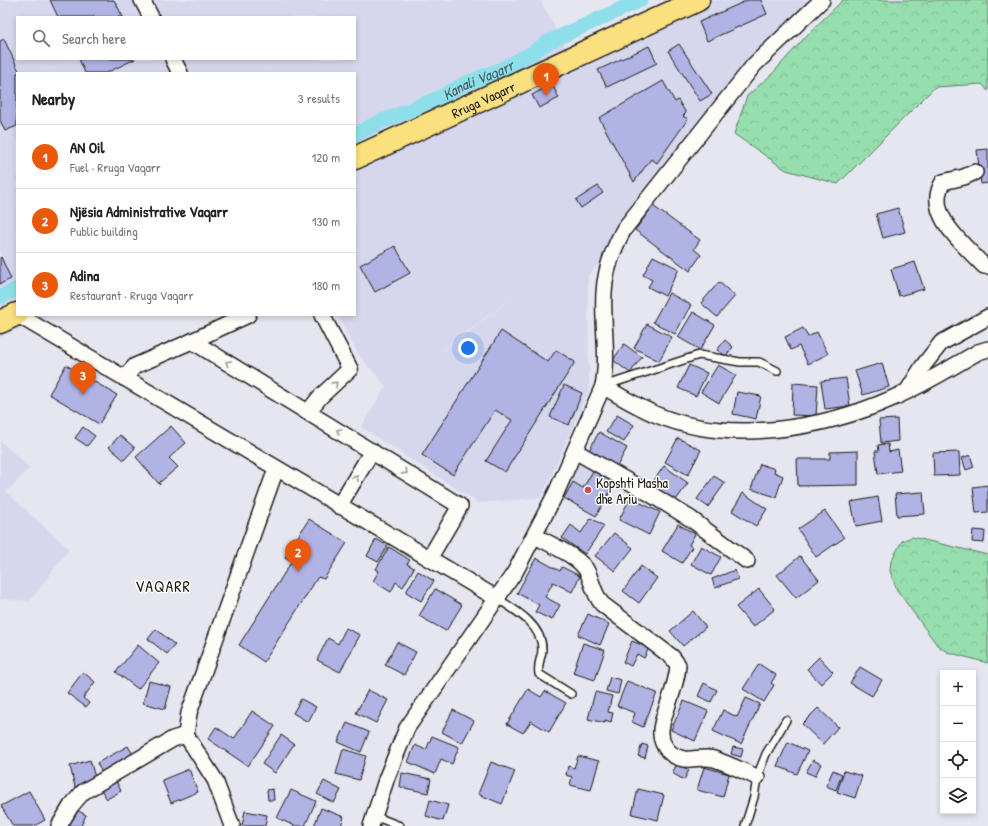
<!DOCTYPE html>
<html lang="en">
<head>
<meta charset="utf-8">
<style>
	body { margin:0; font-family:"Patrick Hand",sans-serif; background:#f2f2f2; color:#222 }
	.controls { position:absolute; right:12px; bottom:12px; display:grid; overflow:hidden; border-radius:0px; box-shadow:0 2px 6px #0003 }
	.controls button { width:36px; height:36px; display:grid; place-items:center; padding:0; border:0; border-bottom:1px solid #e0e0e0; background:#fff; color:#222; font:20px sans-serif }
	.you { position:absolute; left:468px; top:348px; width:14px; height:14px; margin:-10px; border:3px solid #fff; border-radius:50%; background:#1a73e8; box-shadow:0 0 0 6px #1a73e833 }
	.badge { display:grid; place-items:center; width:26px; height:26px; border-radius:50%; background:#ea580c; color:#fff; font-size:13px; font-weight:700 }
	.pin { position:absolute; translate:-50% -33px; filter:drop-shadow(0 1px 2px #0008) }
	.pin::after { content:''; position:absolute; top:21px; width:14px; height:12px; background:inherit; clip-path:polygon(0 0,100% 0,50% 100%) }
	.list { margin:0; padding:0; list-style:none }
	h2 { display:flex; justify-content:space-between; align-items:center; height:52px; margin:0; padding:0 16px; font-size:17px }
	h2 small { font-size:13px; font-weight:400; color:#767676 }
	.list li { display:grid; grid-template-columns:26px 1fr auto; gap:12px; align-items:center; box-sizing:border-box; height:64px; padding:0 16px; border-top:1px solid #e0e0e0 }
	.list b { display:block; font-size:15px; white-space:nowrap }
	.list p { margin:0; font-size:13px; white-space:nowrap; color:#767676 }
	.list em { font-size:13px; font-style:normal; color:#767676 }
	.icon { flex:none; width:22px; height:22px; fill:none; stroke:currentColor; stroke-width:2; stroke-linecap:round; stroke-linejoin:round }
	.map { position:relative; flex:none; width:988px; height:826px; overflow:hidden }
	.search { position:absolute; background:#fff; box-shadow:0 2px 6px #0003; left:16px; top:16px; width:340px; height:44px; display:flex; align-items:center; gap:10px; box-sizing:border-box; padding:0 14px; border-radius:0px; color:#767676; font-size:15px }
	.panel { position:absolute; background:#fff; box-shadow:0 2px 6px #0003; left:16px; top:72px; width:340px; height:244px; border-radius:0px }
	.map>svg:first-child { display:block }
	.built { fill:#d6d7ed; fill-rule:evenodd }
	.forest { fill:url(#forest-crowns); stroke:#597d64 }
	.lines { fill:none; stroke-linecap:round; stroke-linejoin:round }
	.canal { stroke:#8edfe9; stroke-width:15 }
	.building { fill:#b1b3e4; stroke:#1c1c1c }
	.service-casing { stroke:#1c1c1c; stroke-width:10 }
	.minor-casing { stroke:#1c1c1c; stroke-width:18 }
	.primary-casing { stroke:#1c1c1c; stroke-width:25 }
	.service { stroke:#fdfcf7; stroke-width:7 }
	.minor { stroke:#fdfcf7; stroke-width:15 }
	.primary { stroke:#fbe080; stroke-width:22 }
	.oneway { stroke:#989794 }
	.poi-dot { fill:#d1495b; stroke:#fdfcf7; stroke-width:1.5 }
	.labels { text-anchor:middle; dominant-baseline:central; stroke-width:3; stroke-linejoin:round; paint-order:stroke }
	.street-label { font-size:14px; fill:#1c1c1c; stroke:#fdfcf7 }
	.poi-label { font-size:14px; fill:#1c1c1c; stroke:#fdfcf7; text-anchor:start }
	.water-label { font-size:15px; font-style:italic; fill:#446064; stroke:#fdfcf7 }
	.quarter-label { font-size:16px; letter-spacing:1px; fill:#1c1c1c; stroke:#fdfcf7 }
</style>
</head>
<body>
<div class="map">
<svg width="988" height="826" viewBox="0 0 988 826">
	<defs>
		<pattern id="forest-crowns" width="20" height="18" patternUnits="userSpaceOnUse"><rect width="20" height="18" fill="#96dead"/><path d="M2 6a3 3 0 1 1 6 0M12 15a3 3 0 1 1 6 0" fill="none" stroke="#81be94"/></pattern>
	</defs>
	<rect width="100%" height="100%" fill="#e6e6f1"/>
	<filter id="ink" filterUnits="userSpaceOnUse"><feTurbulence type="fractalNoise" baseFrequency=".025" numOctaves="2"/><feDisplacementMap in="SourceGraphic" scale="8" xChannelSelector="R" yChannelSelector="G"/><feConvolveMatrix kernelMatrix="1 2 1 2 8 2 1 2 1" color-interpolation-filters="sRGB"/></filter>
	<g filter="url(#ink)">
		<g class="built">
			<path d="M0,0H540L568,51L687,0H822L754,65L612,251L588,275L589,390L541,498L478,503L361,427L386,386L359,356L337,315H355V73H17V315H51L0,337ZM17,17H355V59H17ZM524,289L463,336L436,355Z"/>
			<polygon points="0,441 30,468 6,492 69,549 30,601 0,599"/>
			<polygon points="579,463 615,483 596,516 560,496"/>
		</g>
		<g class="forest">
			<polygon points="843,0 988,0 988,91 982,84 935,87 838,184 786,170 734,134 747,96 772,74 808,34"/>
			<polygon points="912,537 988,555 988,663 947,652 937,645 897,590 890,571 891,561 902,541"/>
		</g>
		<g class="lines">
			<g class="canal">
				<path id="s1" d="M355,135L373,125L439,98L462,85L504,68L532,53L546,43L641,0"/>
				<polyline points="0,297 17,289"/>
			</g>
		</g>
		<g class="building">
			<polygon points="50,0 114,0 123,17 58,17"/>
			<polygon points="748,0 761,0 767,14 707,41 699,22"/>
			<polygon points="4,39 20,73 17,73 17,126 5,131 0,120 0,41"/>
			<polygon points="679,44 712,94 700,101 668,51"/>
			<polygon points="649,46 657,63 607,87 598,70"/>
			<polygon points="79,59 135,59 106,73 85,73"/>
			<polygon points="663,81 675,102 678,100 686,113 683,116 688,119 657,163 651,159 634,182 599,118"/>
			<polygon points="552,84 559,98 539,108 532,95"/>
			<polygon points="988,149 988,183 981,184 977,150"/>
			<polygon points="598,186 603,193 581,208 576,200"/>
			<polygon points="653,206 700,240 694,249 701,255 690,271 635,230"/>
			<polygon points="898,208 905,232 883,238 876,214"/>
			<polygon points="395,246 410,273 375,292 360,265"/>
			<polygon points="653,256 679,269 665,296 648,287 652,280 643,275"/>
			<polygon points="1,257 11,279 0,284 0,258"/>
			<polygon points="915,262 924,289 899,296 891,269"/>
			<polygon points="719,282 735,296 717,317 701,303"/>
			<polygon points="669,293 691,305 675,334 653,322"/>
			<polygon points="693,312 715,325 700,350 678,337"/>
			<polygon points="647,324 672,337 659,361 634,348"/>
			<polygon points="803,328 808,337 817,332 828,354 808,364 799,346 791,350 785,337"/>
			<polygon points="501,331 548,362 556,350 575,362 505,472 486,461 512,420 495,410 453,475 422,455"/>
			<polygon points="725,340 733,347 726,356 717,350"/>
			<polygon points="624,344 642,357 630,373 613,360"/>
			<polygon points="882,363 889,387 863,395 855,371"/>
			<polygon points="66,365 117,395 99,424 49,394"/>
			<polygon points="689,365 707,373 696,396 678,388"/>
			<polygon points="718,365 736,375 719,403 701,392"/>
			<polygon points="846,378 850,406 825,409 821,381"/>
			<polygon points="793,383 818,385 816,416 792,415"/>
			<polygon points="564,385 582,393 569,425 550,417"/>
			<polygon points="737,392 761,396 756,419 733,414"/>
			<polygon points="617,415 634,425 624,442 606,432"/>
			<polygon points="897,419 898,441 881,443 879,420"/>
			<polygon points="171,426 186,443 169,458 178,467 159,483 160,485 136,457"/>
			<polygon points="83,427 95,436 87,446 75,438"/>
			<polygon points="599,432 627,448 615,470 587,454"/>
			<polygon points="120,435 135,448 124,460 109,447"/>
			<polygon points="678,438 701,450 688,475 665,462"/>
			<polygon points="888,444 889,452 898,450 901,471 878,474 875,451 879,451 878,445"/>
			<polygon points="858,451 858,485 798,486 797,459 830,459 830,452"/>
			<polygon points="959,452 960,475 934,476 933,453"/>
			<polygon points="970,455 974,467 966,470 962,458"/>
			<polygon points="760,464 775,469 774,472 783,476 776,497 751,489"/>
			<polygon points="664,466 688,483 674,503 650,486"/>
			<polygon points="593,471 615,483 596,516 564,498 573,482 583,488"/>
			<polygon points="714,476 725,483 708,507 697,499"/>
			<polygon points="988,485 988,512 976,513 973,487"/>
			<polygon points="923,492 925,514 897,516 895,494"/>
			<polygon points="743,493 767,509 756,526 732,511"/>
			<polygon points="878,497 882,521 856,526 851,502"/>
			<polygon points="630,498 660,512 649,535 619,520"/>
			<polygon points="825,511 844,538 816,557 798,529"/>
			<polygon points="591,518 604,526 585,554 562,538 571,525 581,533"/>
			<polygon points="309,519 347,543 324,579 318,577 264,662 239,645 292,561 285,557"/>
			<polygon points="678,524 695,534 689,545 692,547 682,563 662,551"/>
			<polygon points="973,530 985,531 984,543 972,542"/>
			<polygon points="614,533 633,548 615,571 595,556"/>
			<polygon points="376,539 388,546 378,562 367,556"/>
			<polygon points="701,546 721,557 711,575 691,564"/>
			<polygon points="389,547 410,560 407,564 414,568 403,587 396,582 391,592 373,581 379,571 376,569"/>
			<polygon points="800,556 819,580 796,598 777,575"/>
			<polygon points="536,558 560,571 562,567 580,576 572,592 553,582 545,597 560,605 552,620 535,612 539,605 517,593"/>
			<polygon points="641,566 657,578 639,603 623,591"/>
			<polygon points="735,570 738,579 715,588 712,579"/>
			<polygon points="418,571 434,581 421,601 406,592"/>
			<polygon points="435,589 462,605 446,631 419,616"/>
			<polygon points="759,589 775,609 753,627 736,607"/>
			<polygon points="693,611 706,627 683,646 670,631"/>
			<polygon points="588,614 609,624 600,645 578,635"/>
			<polygon points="346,628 360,635 340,672 317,660 328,638 338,644"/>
			<polygon points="156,629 175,645 167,654 148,639"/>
			<polygon points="632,641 649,648 644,658 637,654 631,666 623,662"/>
			<polygon points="397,642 416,652 404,675 385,665"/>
			<polygon points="583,643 605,650 595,680 573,673"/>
			<polygon points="138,645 159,663 138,689 116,672"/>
			<polygon points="819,657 833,672 821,684 807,669"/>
			<polygon points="759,664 776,675 771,683 774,685 764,702 743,689"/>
			<polygon points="860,667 882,680 872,696 850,683"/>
			<polygon points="83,672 95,682 83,698 89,703 86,707 67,693"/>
			<polygon points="610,677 621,680 618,694 606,691"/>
			<polygon points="149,681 171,687 165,709 143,703"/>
			<polygon points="627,681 657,693 643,727 632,722 635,713 617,706"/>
			<polygon points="704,683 717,690 711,702 698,696"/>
			<polygon points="528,689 541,697 545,691 566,703 549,732 531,721 523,733 507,724"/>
			<polygon points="368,690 388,700 376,723 356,713"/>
			<polygon points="595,692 612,696 608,712 613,713 611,722 605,720 605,723 588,719"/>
			<polygon points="746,698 760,704 741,744 713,731 723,710 737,717"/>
			<polygon points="301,699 316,707 308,722 293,713"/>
			<polygon points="684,701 708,711 695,741 671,730"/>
			<polygon points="818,708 838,727 823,744 802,724"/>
			<polygon points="453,710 474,721 462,743 442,732"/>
			<polygon points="252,711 275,726 248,766 208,739 216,727 234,739"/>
			<polygon points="347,723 369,732 361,752 338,742"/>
			<polygon points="281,735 294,744 275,773 262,764"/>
			<polygon points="432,736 459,747 452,764 441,759 435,774 408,762 415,745 426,750"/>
			<polygon points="788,742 808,751 797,774 777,766"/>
			<polygon points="642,744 648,746 645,758 638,756"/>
			<polygon points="128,746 135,758 103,775 97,763"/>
			<polygon points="733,747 743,749 741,757 731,754"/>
			<polygon points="343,749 366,756 359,780 336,774"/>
			<polygon points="578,756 599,761 591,790 570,785 572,777 566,775 568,766 574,768"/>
			<polygon points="90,760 96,781 75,787 70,766"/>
			<polygon points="813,760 821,764 815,776 806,772"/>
			<polygon points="491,762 515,771 502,804 478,794"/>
			<polygon points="677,764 689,770 684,780 672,773"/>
			<polygon points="704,767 729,774 723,797 697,790"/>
			<polygon points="189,769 198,792 171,803 162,780"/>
			<polygon points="833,770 842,774 836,790 826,786"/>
			<polygon points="844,771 862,776 855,798 837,792"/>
			<polygon points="402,773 431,779 428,793 400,787"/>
			<polygon points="116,781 121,791 107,799 101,790"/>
			<polygon points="324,781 341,790 334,803 317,794"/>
			<polygon points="273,789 274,800 268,800 267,790"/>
			<polygon points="638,789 664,795 658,820 632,814"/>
			<polygon points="291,790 316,801 305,826 295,826 277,818"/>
			<polygon points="29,791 45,820 34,826 13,826 1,806"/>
			<polygon points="430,800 448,805 443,821 426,816"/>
			<polygon points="73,808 86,815 81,826 64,826"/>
			<polygon points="321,808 344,817 341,826 314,826"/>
			<polygon points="245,811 267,815 265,826 242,826"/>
		</g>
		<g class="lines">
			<defs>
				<g id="service">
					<polyline points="604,386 699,355 740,362 759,362 777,371"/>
					<path d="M498,599C515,610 542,625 542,649C542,659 537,661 539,674L571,694"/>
					<polyline points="374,816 400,826"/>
					<polyline points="745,826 754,797 757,777 766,754 786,720"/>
				</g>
				<g id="minor">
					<polyline points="142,0 151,17"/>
					<polyline points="173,59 180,73"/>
					<path d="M975,172L964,177L943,182C923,214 966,246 984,266H988"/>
					<polyline points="18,315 498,599"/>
					<polyline points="192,341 248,315"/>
					<polyline points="124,378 135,366 192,341 460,506 429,559"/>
					<path d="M603,386C621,397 638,407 657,415C729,445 824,429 893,398C923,385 950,368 978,352L988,349"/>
					<polyline points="908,390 923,366 941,343 988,317"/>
					<polyline points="308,412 320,397 350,369 322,315"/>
					<polyline points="575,451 647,492 691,519 747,561"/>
					<polyline points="339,506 372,451"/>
					<path d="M535,536C551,545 581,557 588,573C593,585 594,594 602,604L672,657L678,665C677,686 667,704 662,724C658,740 666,756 684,759C694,760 703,756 714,759C729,764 743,771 757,777"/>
					<polyline points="59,826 71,806 83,792 173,739 186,735"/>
					<polyline points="232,826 215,780 186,735 189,713 276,469"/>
					<path d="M371,826L387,777L407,728L515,572L556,493L603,386C609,355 602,324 604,293C605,270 613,249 624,229L754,65L822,0"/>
				</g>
				<g id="primary">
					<path id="s2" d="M355,158L698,0"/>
					<polyline points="0,322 17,314"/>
				</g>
			</defs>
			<use href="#service" class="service-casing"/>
			<use href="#minor" class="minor-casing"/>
			<use href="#primary" class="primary-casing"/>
			<use href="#service" class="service"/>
			<use href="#minor" class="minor"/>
			<use href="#primary" class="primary"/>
		</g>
		<defs><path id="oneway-chevron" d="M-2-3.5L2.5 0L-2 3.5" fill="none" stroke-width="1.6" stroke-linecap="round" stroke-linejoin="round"/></defs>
		<g class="oneway">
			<use href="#oneway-chevron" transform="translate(228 363) rotate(-149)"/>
			<use href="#oneway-chevron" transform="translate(335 384) rotate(-44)"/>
			<use href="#oneway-chevron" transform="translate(339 431) rotate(-149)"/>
			<use href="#oneway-chevron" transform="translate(405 472) rotate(32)"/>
			<use href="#oneway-chevron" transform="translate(356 478) rotate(-59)"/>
		</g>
	</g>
	<circle class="poi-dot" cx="588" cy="490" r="4"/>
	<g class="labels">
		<g class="street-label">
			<text stroke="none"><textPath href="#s2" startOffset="141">Rruga Vaqarr</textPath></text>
		</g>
		<g class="poi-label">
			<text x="596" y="482">Kopshti Masha<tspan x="596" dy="16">dhe Ariu</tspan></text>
		</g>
		<g class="water-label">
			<text stroke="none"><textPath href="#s1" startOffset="135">Kanali Vaqarr</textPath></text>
		</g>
		<g class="quarter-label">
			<text x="163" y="586">VAQARR</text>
		</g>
	</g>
</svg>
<div class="controls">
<button>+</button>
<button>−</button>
<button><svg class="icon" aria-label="locate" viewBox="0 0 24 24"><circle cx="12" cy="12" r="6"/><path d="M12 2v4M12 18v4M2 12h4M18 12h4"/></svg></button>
<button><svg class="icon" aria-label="layers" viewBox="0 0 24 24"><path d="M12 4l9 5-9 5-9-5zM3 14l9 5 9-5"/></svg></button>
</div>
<div class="you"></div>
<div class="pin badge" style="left:546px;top:96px">1</div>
<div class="pin badge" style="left:298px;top:572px">2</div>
<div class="pin badge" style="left:83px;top:395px">3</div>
<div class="search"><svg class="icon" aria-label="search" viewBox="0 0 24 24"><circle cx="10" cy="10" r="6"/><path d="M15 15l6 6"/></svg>Search here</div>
<section class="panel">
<h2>Nearby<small>3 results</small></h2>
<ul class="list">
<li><span class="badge">1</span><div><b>AN Oil</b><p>Fuel · Rruga Vaqarr</p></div><em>120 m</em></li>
<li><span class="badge">2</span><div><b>Njësia Administrative Vaqarr</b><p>Public building</p></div><em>130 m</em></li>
<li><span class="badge">3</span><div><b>Adina</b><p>Restaurant · Rruga Vaqarr</p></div><em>180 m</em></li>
</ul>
</section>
</div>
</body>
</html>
